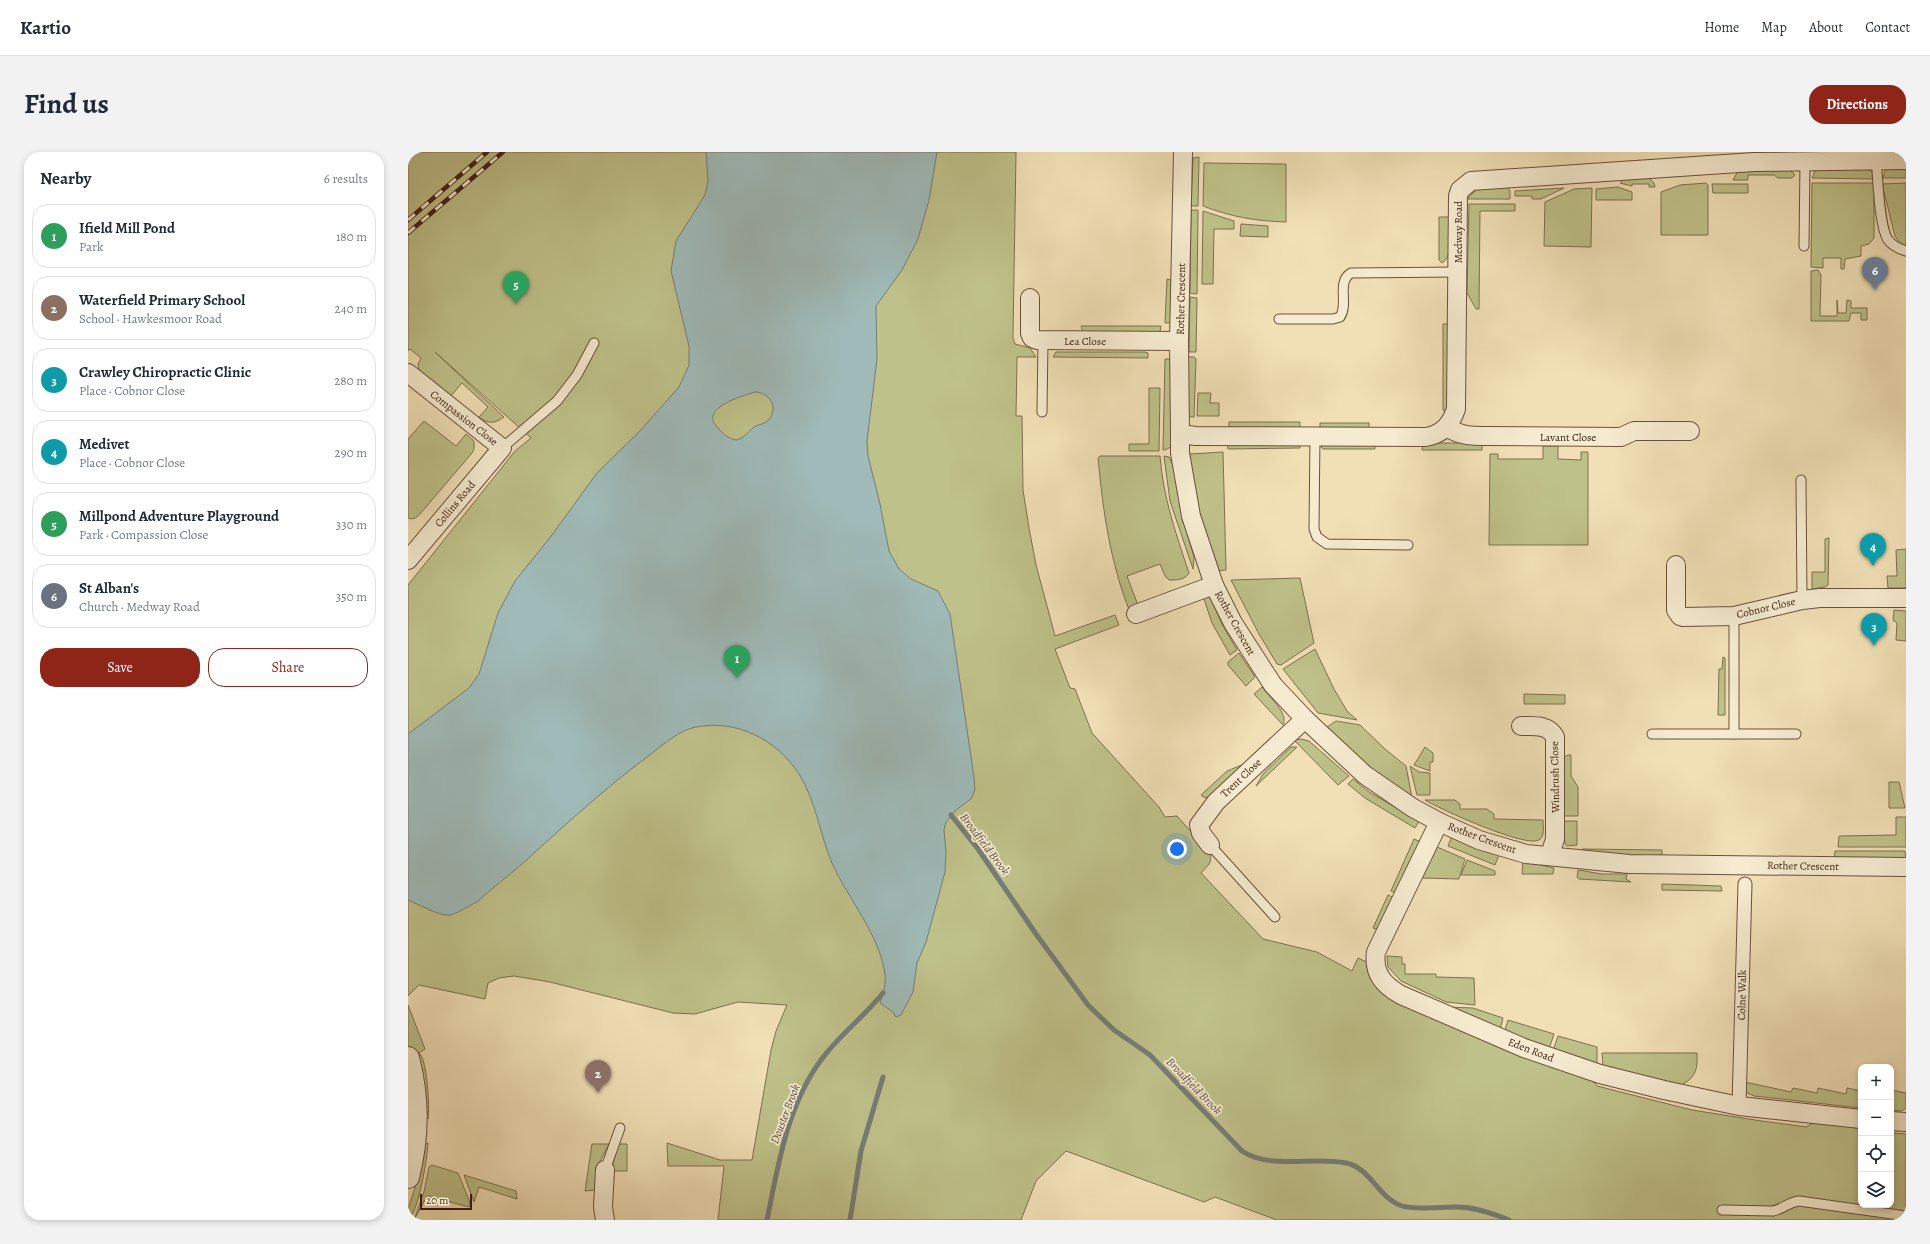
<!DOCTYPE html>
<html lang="en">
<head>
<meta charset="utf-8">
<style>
	body { margin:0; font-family:Alegreya,serif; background:#f2f2f3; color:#1f2937 }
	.controls { position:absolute; right:12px; bottom:12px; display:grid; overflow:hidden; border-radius:8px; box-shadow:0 2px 6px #0003 }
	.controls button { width:36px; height:36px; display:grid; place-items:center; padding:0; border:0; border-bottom:1px solid #e0e1e3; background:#fff; color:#1f2937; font:20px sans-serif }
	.scale { position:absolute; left:12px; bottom:10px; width:52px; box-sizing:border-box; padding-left:4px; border:2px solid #3d2013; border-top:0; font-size:11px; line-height:14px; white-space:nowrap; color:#3d2013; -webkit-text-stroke:3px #f6ebd0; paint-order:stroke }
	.you { position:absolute; left:769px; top:697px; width:14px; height:14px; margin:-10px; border:3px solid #fff; border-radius:50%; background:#1a73e8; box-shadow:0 0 0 6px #1a73e833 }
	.badge { display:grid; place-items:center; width:26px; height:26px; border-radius:50%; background:#8f2418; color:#fff; font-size:13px; font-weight:700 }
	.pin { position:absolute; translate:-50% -33px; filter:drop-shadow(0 1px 2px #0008) }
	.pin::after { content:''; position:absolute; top:21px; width:14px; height:12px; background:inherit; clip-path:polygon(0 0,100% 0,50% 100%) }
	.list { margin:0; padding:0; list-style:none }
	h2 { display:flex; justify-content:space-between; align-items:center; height:52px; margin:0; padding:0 16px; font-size:17px }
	h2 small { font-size:13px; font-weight:400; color:#747a83 }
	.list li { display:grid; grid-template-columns:26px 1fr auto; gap:12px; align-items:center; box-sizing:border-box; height:64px; margin:0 8px 8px; padding:0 8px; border:1px solid #e0e1e3; border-radius:16px }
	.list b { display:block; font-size:15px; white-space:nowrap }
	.list p { margin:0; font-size:13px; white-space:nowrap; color:#747a83 }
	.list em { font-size:13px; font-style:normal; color:#747a83 }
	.actions { display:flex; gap:8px; padding:12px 16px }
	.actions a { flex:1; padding:9px 0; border:1px solid #8f2418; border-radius:16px; text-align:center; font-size:14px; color:#8f2418 }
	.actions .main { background:#8f2418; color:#fff }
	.icon { flex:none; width:22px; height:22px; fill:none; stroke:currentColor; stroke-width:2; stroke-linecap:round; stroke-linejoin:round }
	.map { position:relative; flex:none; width:1498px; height:1068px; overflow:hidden; border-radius:16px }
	header { display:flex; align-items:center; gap:24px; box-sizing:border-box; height:56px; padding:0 20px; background:#fff; border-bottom:1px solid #e0e1e3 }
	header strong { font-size:19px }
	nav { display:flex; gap:22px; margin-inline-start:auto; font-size:14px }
	.intro { display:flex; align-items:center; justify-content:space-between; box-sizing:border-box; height:96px; padding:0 24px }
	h1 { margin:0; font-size:28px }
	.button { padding:10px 18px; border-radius:16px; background:#8f2418; color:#fff; font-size:14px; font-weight:700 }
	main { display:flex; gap:24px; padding:0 24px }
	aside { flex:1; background:#fff; border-radius:16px; box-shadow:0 2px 6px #0003 }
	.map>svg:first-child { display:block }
	.green { fill:#bfc18a; stroke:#7e704e }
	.water { fill:#9fbab8; stroke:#787c76; fill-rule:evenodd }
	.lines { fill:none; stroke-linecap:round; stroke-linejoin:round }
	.stream { stroke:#787c76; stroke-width:5 }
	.service-casing { stroke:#6a503c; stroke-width:11 }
	.pedestrian-casing { stroke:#6a503c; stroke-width:15 }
	.minor-casing { stroke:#6a503c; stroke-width:20 }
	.tertiary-casing { stroke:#6a503c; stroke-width:24 }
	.service { stroke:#f6ebd0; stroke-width:9 }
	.pedestrian { stroke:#f6ebd0; stroke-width:13 }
	.minor { stroke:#f6ebd0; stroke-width:18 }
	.tertiary { stroke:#f6ebd0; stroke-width:22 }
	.rail-casing { stroke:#3d2013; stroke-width:4.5 }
	.rail { stroke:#f6ebd0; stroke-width:3; stroke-dasharray:9; stroke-linecap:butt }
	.labels { text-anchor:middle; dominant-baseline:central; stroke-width:3.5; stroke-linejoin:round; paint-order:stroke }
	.street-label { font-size:11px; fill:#3d2013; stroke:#f6ebd0 }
	.water-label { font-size:12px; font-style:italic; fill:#5a4e45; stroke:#f6ebd0 }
</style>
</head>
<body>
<header>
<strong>Kartio</strong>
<nav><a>Home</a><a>Map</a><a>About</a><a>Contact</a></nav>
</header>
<div class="intro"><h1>Find us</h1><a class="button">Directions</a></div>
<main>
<aside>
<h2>Nearby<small>6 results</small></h2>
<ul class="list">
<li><span class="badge" style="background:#2e9e5b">1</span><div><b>Ifield Mill Pond</b><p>Park</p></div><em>180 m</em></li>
<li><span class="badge" style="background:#8d6e63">2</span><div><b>Waterfield Primary School</b><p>School · Hawkesmoor Road</p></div><em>240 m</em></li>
<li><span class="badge" style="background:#0f9aa8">3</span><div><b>Crawley Chiropractic Clinic</b><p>Place · Cobnor Close</p></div><em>280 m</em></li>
<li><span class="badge" style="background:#0f9aa8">4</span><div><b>Medivet</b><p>Place · Cobnor Close</p></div><em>290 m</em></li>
<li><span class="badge" style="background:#2e9e5b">5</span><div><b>Millpond Adventure Playground</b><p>Park · Compassion Close</p></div><em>330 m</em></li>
<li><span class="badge" style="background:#6b7280">6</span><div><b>St Alban's</b><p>Church · Medway Road</p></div><em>350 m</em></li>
</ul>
<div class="actions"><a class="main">Save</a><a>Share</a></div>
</aside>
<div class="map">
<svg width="1498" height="1068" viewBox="0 0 1498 1068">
	<rect width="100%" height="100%" fill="#f1e0b6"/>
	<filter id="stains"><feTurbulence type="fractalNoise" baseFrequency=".005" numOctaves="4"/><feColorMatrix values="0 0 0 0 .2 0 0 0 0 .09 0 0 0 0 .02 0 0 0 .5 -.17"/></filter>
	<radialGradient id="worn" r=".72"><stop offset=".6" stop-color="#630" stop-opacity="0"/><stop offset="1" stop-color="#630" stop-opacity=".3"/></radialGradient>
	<g class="green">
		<path d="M0,0H608L605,186L607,192L622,196L628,205H609L608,264H614L615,338L621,376L628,413L647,484L707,463L711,473L647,497L662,536L667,537L684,581L751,655L757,665L769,664L802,701C805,711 799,714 793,721L855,787L909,800L944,819L950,806L961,811L962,820L1181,924L1189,934L1284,958L1347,968L1398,975L1407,970L1453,973V1053H1483V975H1485V981L1498,982V1068H869L807,1045L796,1050L658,999L628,1029L613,1068H310L316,1014H260L259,991L312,1008H344L363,898L368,879L379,853L330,850L287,862L265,861L142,830L106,824L91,826L80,831L77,847L11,833L0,844V433L107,299L123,286L27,200L96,265C86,272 80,272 71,265L80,255L54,231L42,245L11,219L10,212L13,206L2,197L0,199Z"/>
		<polygon points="791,5 790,54 783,54 785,6"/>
		<path d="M796,11L878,12V70C847,69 824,65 795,54Z"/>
		<polygon points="1498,14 1498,26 1475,26 1478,16"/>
		<polygon points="1457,15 1465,21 1466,27 1404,26 1407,19 1412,16"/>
		<polygon points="1382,18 1387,23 1384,26 1370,26 1366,23 1340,23 1340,28 1325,28 1330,19"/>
		<polygon points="1239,24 1246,31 1247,35 1241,35 1241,32 1224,32 1224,34 1212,31 1218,25"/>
		<polygon points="1298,31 1300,33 1300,83 1253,83 1253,40 1272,33"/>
		<polygon points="1404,31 1466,31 1466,86 1461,92 1453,94 1453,104 1437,107 1436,117 1433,117 1433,106 1415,106 1415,116 1403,115"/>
		<polygon points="1498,31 1498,94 1491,90 1487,84 1474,32"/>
		<polygon points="1304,32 1340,32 1340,41 1305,41"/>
		<polygon points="1098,33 1102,39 1102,47 1059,47 1070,36"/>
		<polygon points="1210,35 1224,40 1224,48 1188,48 1188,37"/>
		<polygon points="1156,36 1133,47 1124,47 1124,44 1107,44 1107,39"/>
		<polygon points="1184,36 1183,95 1136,94 1137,50 1166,37"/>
		<polygon points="1061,52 1107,52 1107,59 1072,59 1071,157 1068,157 1059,141"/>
		<polygon points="783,58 790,58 789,142 782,141"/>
		<polygon points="795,59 826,69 826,77 806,77 805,132 794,132"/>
		<path d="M1031,65H1043C1042,79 1047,103 1034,111L1031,108Z"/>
		<polygon points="833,72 860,74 860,85 832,84"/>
		<polygon points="1410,118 1413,123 1412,164 1429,164 1429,148 1430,161 1438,161 1439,148 1443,149 1443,156 1459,156 1459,168 1453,168 1453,161 1443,161 1441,169 1403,169 1403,119"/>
		<polygon points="759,127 766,129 763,171 757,171"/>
		<polygon points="782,145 789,146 788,200 781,200"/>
		<polygon points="1035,172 1043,172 1040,261 1035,258"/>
		<polygon points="673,174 753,174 752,180 675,180"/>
		<polygon points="648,200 737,200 740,201 740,206 645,205"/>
		<polygon points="780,205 786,205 788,207 786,265 781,265 780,260"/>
		<polygon points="757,207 761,207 764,209 763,295 757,298 755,298"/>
		<polygon points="741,236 752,236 751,299 721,299 721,292 741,292"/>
		<polygon points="790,241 803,241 802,251 811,251 811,264 789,264"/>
		<path d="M16,269L48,294L58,282L66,289V297L64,301L12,362C8,366 5,368 0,366V287Z"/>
		<polygon points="821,270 892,270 892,277 821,275"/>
		<rect x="912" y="271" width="49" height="6"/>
		<polygon points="892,289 892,296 820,297 819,290"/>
		<polygon points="967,290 967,297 915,297 913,295 917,292"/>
		<polygon points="1023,291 1074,291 1074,298 1014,298 1015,293"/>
		<polygon points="1135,294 1150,294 1150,307 1173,308 1173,300 1180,300 1180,393 1081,393 1082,302 1090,302 1090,307 1135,307"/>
		<polygon points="815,300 818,418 809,419 792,366 782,306 782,302"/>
		<path d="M692,304H752C755,345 768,382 781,421C777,428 769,428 761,428L757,424L752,412L719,424L731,456L722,460C702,410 695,359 690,306Z"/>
		<polygon points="756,304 761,305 765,313 776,370 786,405 785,417 762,349"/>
		<polygon points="1421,386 1420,433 1417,435 1404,437 1404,420 1417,420 1417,387"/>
		<polygon points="1498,397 1498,436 1480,436 1479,424 1489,424 1488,398"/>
		<polygon points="892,426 906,491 873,513 869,512 851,482 823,428"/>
		<polygon points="801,443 814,472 829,498 822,503 804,471 795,444"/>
		<polygon points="1486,458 1498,459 1498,489 1488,488 1489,471 1485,468"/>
		<polygon points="907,497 926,537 939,559 949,568 910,561 875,517"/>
		<polygon points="831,501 847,525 838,534 820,513 820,510"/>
		<polygon points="1315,505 1317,506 1317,563 1310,563 1311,517 1314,517"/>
		<path d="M854,535C861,545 881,561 875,573L846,542Z"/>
		<polygon points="1116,542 1157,543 1157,552 1116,552"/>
		<polygon points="928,569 952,573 977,597 998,614 1004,646 955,614 916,577"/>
		<polygon points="893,587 901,589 941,624 930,633 886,588"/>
		<polygon points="883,595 889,595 848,634 855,622"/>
		<polygon points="1017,595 1025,601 1025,610 1022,610 1022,619 1006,613"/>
		<polygon points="1160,603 1163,603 1163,624 1170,635 1170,664 1155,664 1156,605"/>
		<polygon points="836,612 836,613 802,646 795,645 793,643 819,619"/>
		<polygon points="1002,614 1011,620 1022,621 1022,643 1009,643"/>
		<polygon points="945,627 961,640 1011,669 1007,676 957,646 940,632"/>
		<polygon points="1481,630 1491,630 1497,656 1481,656"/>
		<path d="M1017,648H1047L1052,652V657H1079L1086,662V667L1135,668C1135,674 1137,685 1131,688C1117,696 1032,657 1017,648Z"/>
		<polygon points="1488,665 1498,665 1498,695 1430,695 1431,684 1488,683"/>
		<polygon points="1155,669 1169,669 1169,693 1159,694 1157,692"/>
		<polygon points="1044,684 1091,703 1087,713 1040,694"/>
		<polygon points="1006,687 1013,690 988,741 983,739"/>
		<polygon points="1029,695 1057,707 1051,727 1014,726"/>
		<polygon points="1174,697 1254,698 1254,705 1174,702"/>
		<polygon points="1427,699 1497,699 1498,706 1426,706"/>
		<polygon points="1059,708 1087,719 1087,723 1053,723"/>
		<polygon points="1115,709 1146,716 1145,722 1114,722"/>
		<polygon points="1170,718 1194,722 1219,722 1218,727 1223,730 1171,727 1169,725"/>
		<polygon points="1254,732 1313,734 1314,739 1254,738"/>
		<polygon points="980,743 986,746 971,778 965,776"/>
		<polygon points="979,804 994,805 994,812 997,812 997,822 1028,822 1028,825 1066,826 1067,853 1038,850 993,829 980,815"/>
		<path d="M0,853L17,897L11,901C19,906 22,956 20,967L16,963L11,901L0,908Z"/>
		<polygon points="1037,855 1065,856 1095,866 1092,879"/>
		<polygon points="1100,868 1146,882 1141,897 1096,881"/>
		<polygon points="1150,884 1189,895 1189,911 1186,912 1145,899"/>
		<path d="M1194,901H1289C1290,919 1287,927 1269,935L1195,914Z"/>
		<polygon points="1337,930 1383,940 1385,936 1409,941 1410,936 1438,942 1439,936 1453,939 1453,956 1346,944 1337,940"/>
		<polygon points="1483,938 1498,941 1498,956 1493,959 1483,958"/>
		<path d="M20,991C19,1007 11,1059 0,1068V1057L7,1036L15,993Z"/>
		<polygon points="184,992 201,992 191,1011 188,1038 177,1039"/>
		<polygon points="210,992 219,992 219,1019 203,1019"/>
		<polygon points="24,1013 50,1021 62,1051 61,1055 19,1044 6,1068 16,1040 21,1015"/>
		<polygon points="56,1023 108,1039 109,1047 71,1035 66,1050"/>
	</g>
	<path class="water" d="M298,0H529L521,48L510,87L494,118L468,154L469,207L459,289L460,304L472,352L481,399L491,417L503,427L530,439L542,462L566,625L567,638L563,647L548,658L538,670L536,678L538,701L537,720L518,790L509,811L505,840L493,863L488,865L485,860L472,851C475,842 478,833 477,823C472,783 440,747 424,711C412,683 408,649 391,622C369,588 329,567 288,575C271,578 256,592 243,602C197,636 156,674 114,712C99,725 83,737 69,750C60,754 51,761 42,763C33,765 10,752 0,748V582L61,536L71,522L90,461L107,429L144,383L189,321L230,281L271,235L281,213V194L263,119L268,89L297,43L300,29ZM347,240C361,240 370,254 362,266C359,272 351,272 346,275C340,280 337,285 329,288C321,287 316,283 311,277C288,257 334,244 347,240Z"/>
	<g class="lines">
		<g class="stream">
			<path d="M543,663L570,697L628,782L680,853L706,878L742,903L834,999C862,1018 905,1004 938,1011C963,1016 970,1046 994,1054C1006,1058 1035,1055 1049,1055C1067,1055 1084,1061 1101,1068"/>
			<path d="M359,1068C370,1014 379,954 413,908C431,883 456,865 475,841"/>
			<polyline points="442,1068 453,999 475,925"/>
		</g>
		<defs>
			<g id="service">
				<path d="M1468,7C1470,26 1471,74 1480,88C1485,94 1491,97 1498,99"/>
				<polyline points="1396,94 1397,9"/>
				<path d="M871,167H925L932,165C941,152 928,130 943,121L1050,120"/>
				<polyline points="634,260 635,189"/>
				<polyline points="907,284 906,377 909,385 919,392 1000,393"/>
				<polyline points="94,296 149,249 169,223 186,191"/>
				<polyline points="1393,328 1394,448"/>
				<polyline points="1244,582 1388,582"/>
				<polyline points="1326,582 1326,464"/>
				<polyline points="802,693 867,765"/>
				<polyline points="197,1018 212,976"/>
				<path d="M1314,1058L1365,1059C1375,1057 1381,1050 1391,1049L1498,1064"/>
			</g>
			<polyline id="pedestrian" points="1331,954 1337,732"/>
			<g id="minor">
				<polyline points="775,0 771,189 772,282 772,301 783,364 806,433 825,471 865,533 897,567 957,623 1005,656 1031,670 1071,688 1118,702 1221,712 1498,715"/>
				<polyline points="622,146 622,181 624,186 629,188 771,189"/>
				<polyline points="0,221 94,296 0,408"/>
				<path d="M1039,275C1052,284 1063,284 1079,284L1213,285L1226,279H1282"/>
				<path d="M772,282L788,284L1018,285C1035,282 1043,272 1048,257L1050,44L1052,38L1063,29L1346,10L1498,8"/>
				<polyline points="1268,413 1268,458 1272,464 1275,465 1326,464 1394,448 1412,446 1498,446"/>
				<polyline points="728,462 806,433"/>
				<path d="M1113,574C1126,574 1140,572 1147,585V687L1142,703"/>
				<path d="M1031,670L968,800C965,821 975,833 993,843L1116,896L1192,922L1256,938L1331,954L1453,967"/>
				<polyline points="802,693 793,681 791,673 808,650 897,567"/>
				<polyline points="1483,969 1498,970"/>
				<polyline points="197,1068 195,1055 197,1018"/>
			</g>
			<path id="tertiary" d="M0,906C10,944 10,986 0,1025"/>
		</defs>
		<use href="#service" class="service-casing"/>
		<use href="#pedestrian" class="pedestrian-casing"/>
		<use href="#minor" class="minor-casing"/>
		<use href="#tertiary" class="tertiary-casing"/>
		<use href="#service" class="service"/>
		<use href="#pedestrian" class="pedestrian"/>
		<use href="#minor" class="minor"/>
		<use href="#tertiary" class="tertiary"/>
		<defs>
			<g id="rail">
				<polyline points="0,68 79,0"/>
				<polyline points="0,81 95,0"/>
			</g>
		</defs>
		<use href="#rail" class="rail-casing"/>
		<use href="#rail" class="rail"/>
	</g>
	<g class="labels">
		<g class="street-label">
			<text transform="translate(1050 80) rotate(-90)">Medway Road</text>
			<text transform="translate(773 147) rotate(-89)">Rother Crescent</text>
			<text x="677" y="189">Lea Close</text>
			<text transform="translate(56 266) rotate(38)">Compassion Close</text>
			<text x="1160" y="285">Lavant Close</text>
			<text transform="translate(47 352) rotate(-50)">Collins Road</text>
			<text transform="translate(1358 456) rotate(-13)">Cobnor Close</text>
			<text transform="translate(827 471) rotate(61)">Rother Crescent</text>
			<text transform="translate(1147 625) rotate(-91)">Windrush Close</text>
			<text transform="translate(833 626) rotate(-43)">Trent Close</text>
			<text transform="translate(1074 686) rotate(20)">Rother Crescent</text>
			<text transform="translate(1395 714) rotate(1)">Rother Crescent</text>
			<text transform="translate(1334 843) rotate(-89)">Colne Walk</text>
			<text transform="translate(1123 898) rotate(21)">Eden Road</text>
		</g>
		<g class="water-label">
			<text transform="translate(577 692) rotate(53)">Broadfield Brook</text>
			<text transform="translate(786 934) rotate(46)">Broadfield Brook</text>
			<text transform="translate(377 962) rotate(-69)">Douster Brook</text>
		</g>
	</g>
	<rect width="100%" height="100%" filter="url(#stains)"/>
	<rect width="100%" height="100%" fill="url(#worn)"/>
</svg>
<div class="controls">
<button>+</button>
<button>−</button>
<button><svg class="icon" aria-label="locate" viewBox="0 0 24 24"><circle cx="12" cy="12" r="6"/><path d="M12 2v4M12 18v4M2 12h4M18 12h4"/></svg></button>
<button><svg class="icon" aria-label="layers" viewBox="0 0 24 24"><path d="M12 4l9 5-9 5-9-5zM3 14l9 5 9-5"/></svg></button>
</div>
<div class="scale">20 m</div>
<div class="you"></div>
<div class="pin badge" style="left:329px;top:526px;background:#2e9e5b">1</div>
<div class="pin badge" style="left:190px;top:941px;background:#8d6e63">2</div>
<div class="pin badge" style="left:1466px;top:494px;background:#0f9aa8">3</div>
<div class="pin badge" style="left:1465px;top:414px;background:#0f9aa8">4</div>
<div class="pin badge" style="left:108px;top:152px;background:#2e9e5b">5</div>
<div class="pin badge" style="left:1467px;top:138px;background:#6b7280">6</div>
</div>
</main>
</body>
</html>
